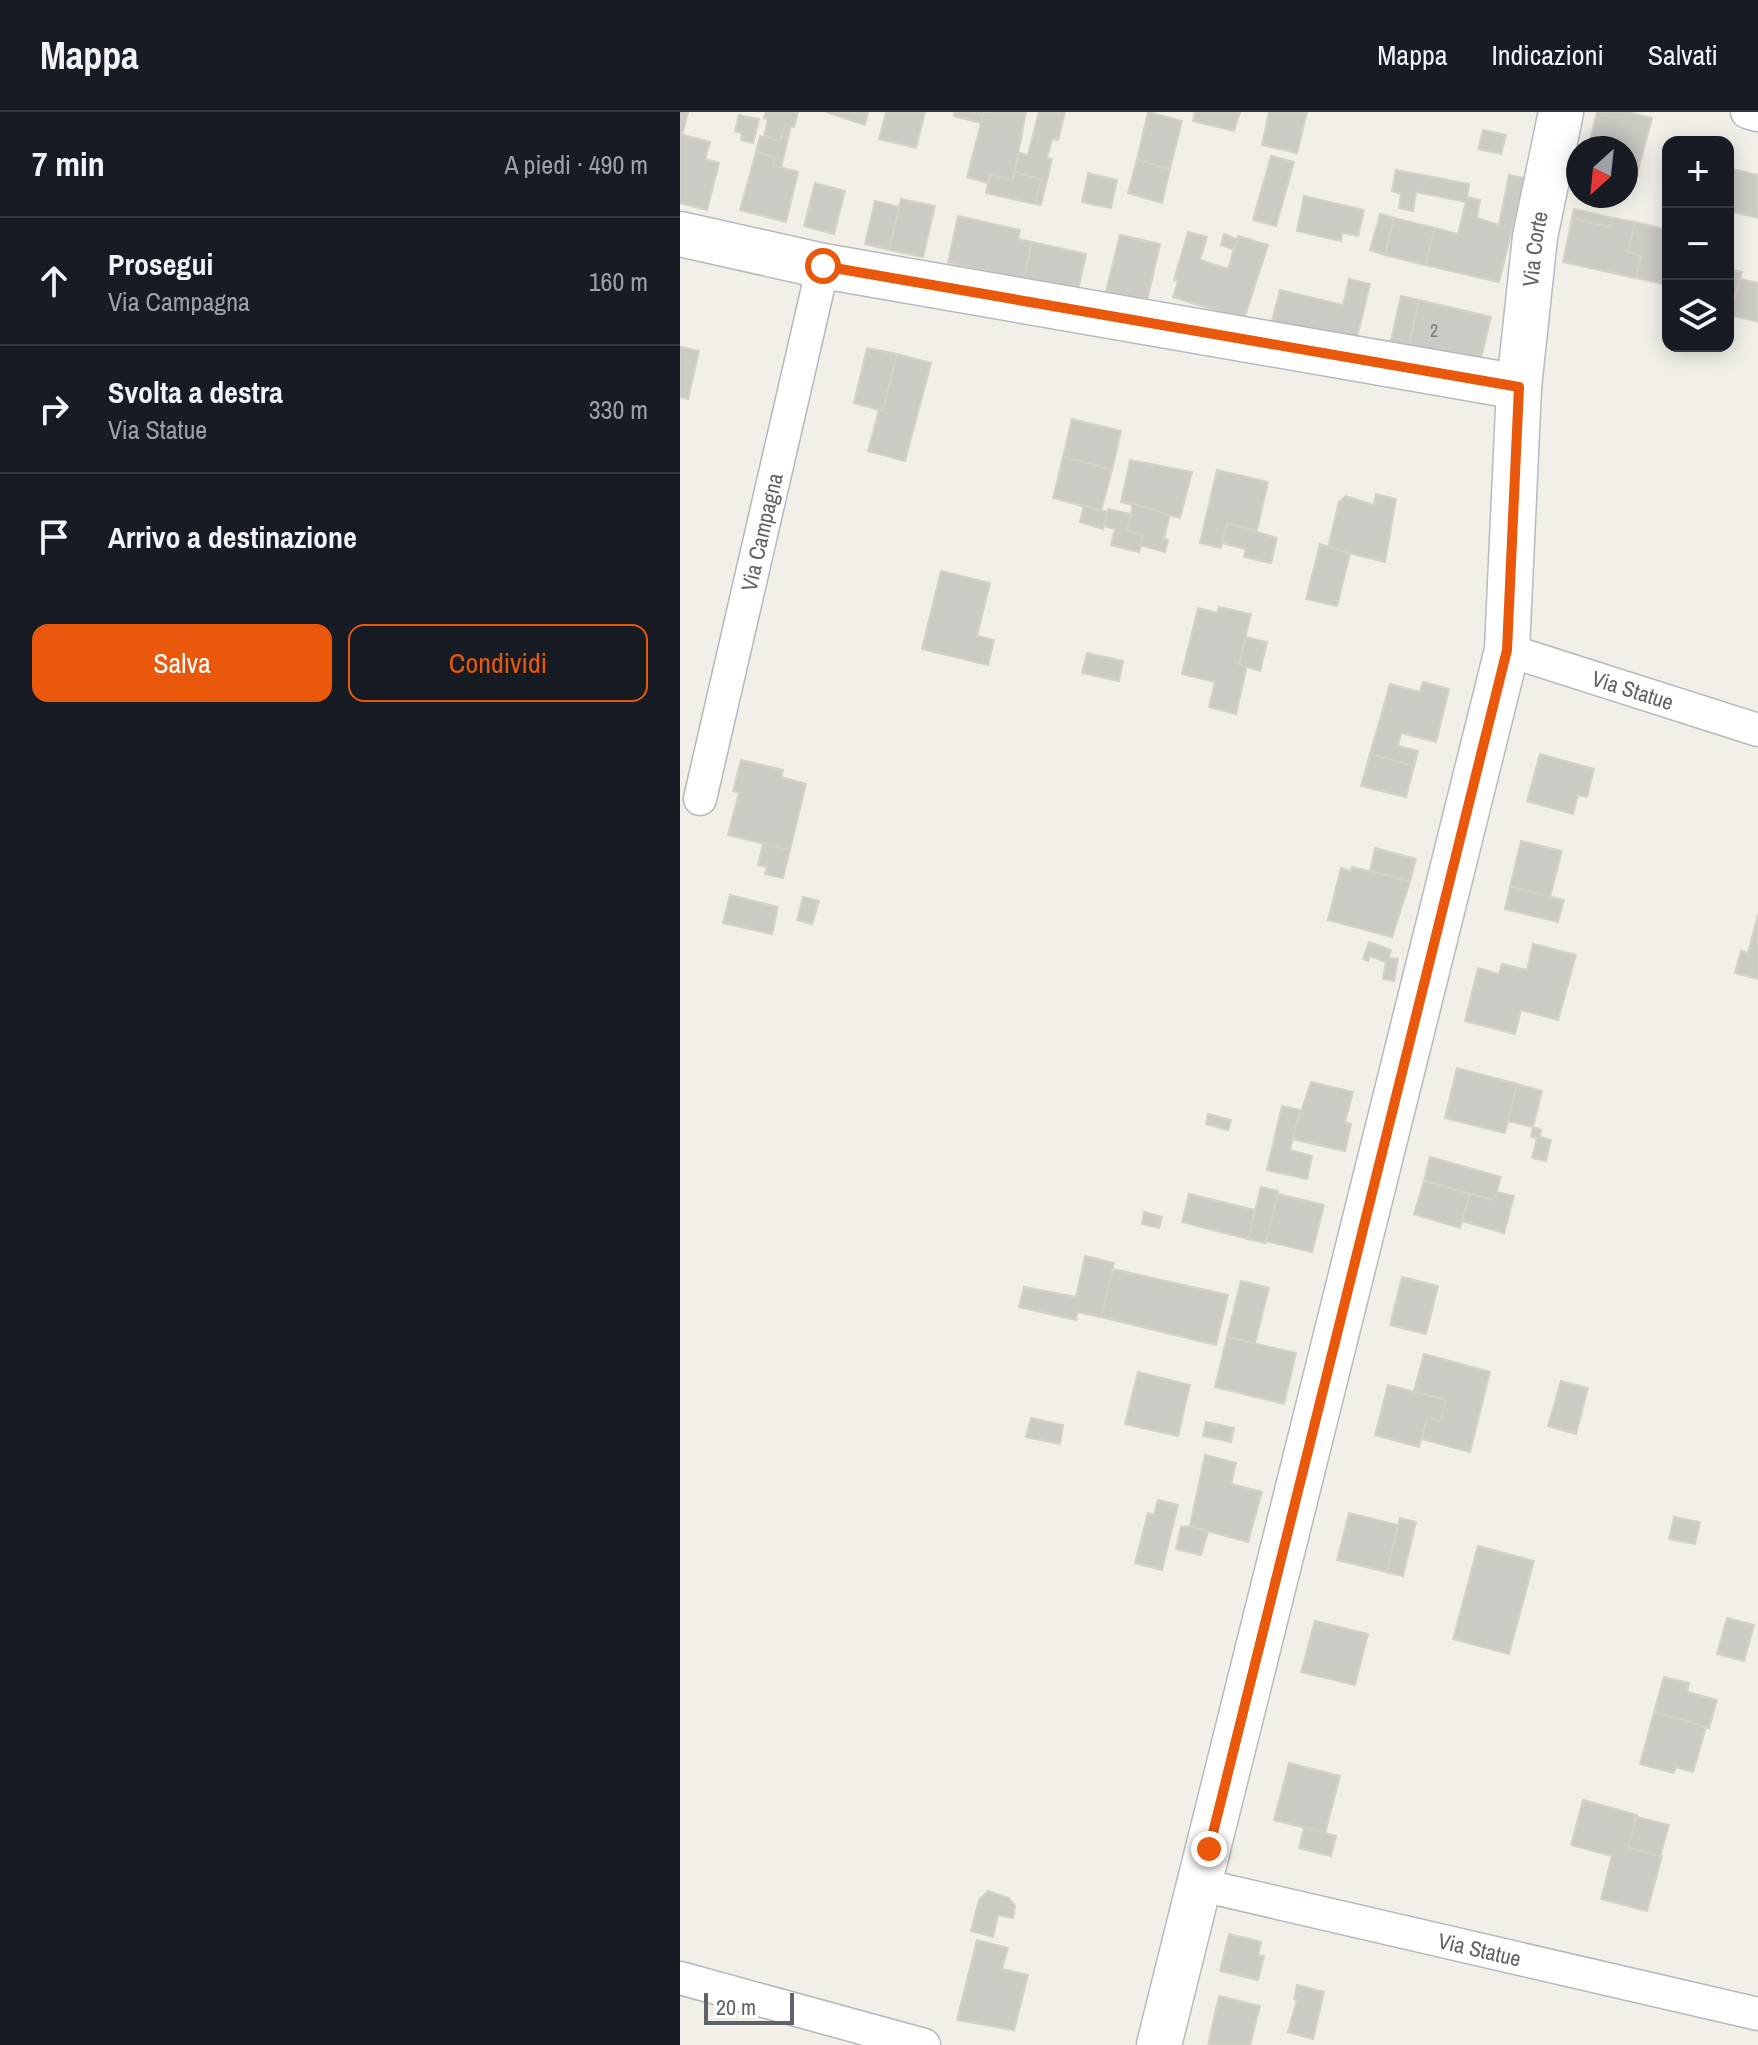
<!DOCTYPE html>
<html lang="it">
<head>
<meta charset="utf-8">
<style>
	body { margin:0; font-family:"Archivo Narrow",sans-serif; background:#242831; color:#f1f3f6 }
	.controls { position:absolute; right:24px; top:24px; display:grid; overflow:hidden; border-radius:16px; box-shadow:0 4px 20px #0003 }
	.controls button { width:72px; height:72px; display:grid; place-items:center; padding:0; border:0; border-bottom:2px solid #363941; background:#171b24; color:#f1f3f6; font:40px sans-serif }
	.compass { position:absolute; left:886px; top:24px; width:72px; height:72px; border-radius:50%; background:#171b24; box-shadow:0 4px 20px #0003; rotate:207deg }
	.scale { position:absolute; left:24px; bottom:20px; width:90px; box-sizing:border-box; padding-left:8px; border:4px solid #5f6368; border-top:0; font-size:22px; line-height:28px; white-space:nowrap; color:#5f6368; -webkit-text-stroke:6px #fff; paint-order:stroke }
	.stop { position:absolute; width:24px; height:24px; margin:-18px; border:6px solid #ea580c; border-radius:50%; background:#fff }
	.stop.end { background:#ea580c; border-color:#fff; box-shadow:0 2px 8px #0008 }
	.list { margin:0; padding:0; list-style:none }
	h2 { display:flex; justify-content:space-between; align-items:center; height:104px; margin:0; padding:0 32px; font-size:34px }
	h2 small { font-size:26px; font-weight:400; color:#9ea1a6 }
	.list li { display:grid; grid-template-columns:52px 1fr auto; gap:24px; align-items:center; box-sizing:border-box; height:128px; padding:0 32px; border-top:2px solid #363941 }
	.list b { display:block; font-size:30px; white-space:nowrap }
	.list p { margin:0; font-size:26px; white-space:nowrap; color:#9ea1a6 }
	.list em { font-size:26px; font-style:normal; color:#9ea1a6 }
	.actions { display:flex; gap:16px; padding:24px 32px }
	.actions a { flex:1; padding:18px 0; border:2px solid #ea580c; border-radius:16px; text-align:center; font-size:28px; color:#ea580c }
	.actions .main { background:#ea580c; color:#fff }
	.icon { flex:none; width:44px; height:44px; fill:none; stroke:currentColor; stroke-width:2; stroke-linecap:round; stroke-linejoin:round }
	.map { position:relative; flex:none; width:1078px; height:1933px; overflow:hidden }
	header { display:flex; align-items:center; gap:48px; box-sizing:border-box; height:112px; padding:0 40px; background:#171b24; border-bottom:2px solid #363941 }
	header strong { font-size:38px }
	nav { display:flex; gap:44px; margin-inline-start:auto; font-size:28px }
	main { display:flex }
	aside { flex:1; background:#171b24 }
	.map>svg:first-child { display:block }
	.building { fill:#cccac5; stroke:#d6d1c6; stroke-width:2 }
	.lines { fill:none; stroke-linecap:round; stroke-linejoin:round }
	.street-casing { stroke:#b5b8bc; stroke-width:35 }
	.secondary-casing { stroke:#b6babf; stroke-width:47 }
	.street { stroke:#fff; stroke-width:32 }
	.secondary { stroke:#fff; stroke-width:44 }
	.route { stroke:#ea580c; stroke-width:10 }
	.labels { text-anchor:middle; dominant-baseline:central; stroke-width:7; stroke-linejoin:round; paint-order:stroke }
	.number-label { font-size:18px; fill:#7a7d7f }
	.street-label { font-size:22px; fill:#5f6368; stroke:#fff }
</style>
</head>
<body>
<header>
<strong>Mappa</strong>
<nav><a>Mappa</a><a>Indicazioni</a><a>Salvati</a></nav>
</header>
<main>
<aside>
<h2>7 min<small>A piedi · 490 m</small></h2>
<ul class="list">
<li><svg class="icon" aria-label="ahead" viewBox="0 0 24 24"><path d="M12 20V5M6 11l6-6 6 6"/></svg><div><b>Prosegui</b><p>Via Campagna</p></div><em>160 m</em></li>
<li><svg class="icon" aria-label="right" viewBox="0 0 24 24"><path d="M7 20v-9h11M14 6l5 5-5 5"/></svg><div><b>Svolta a destra</b><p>Via Statue</p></div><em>330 m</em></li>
<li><svg class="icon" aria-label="arrive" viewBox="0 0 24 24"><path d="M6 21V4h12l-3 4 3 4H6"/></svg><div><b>Arrivo a destinazione</b></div></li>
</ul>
<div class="actions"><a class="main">Salva</a><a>Condividi</a></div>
</aside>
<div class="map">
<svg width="1078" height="1933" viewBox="0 0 1078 1933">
	<rect width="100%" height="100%" fill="#f1efe8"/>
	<g class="building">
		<polygon points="0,0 8,0 2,23 0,22"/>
		<polygon points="86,0 118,0 114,15 105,13 100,29 84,25 88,7 84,6"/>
		<polygon points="146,0 188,0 185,13"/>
		<polygon points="206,0 245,0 236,36 199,27"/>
		<polygon points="275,0 304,0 301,11 274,4"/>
		<polygon points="304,0 346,0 333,68 310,63 308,71 287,65"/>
		<polygon points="359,0 385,0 378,28 372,27 367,46 372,47 361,93 355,92 361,67 335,60 339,41 348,43"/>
		<polygon points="468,0 502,9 490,57 457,48"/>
		<polygon points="515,0 560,0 554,19 513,9"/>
		<polygon points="589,0 627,0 617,41 582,33"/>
		<polygon points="917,0 947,0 972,6 955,69 946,67 946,36 908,36"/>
		<polygon points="59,3 79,7 73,31 61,28 62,21 55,19"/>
		<polygon points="105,13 111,14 101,56 93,53 95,45 76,40 80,24 100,29"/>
		<polygon points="803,18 826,23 821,42 798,37"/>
		<polygon points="0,22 30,30 25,47 39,51 27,98 0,91"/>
		<polygon points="76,40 95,45 93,53 118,60 106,110 60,98"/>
		<polygon points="591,44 614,50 596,114 573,108"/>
		<polygon points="457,48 490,57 482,91 448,81"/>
		<polygon points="1048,56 1078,63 1078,106 1048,99"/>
		<polygon points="716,58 789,72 787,85 800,88 797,106 819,113 829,63 845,66 819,170 745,153 755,116 778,122 786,90 736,80 733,99 719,96 721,82 712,79"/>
		<polygon points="335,60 361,67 355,92 306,81 310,63 333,68"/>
		<polygon points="408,61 437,68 431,96 402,90"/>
		<polygon points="135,71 165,79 154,122 124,114"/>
		<polygon points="624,84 684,98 678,124 662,121 661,129 617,119"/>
		<polygon points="221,87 255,94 243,145 209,138"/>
		<polygon points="195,89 219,95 209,138 185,132"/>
		<polygon points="894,97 933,106 930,115 892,106"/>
		<polygon points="700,102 714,106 705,143 690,138"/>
		<polygon points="278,104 340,118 338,127 352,130 342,175 311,168 313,160 268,151"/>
		<polygon points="714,106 755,116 745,153 705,143"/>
		<polygon points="892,106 930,115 933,106 955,110 948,140 961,144 956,166 883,150"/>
		<polygon points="955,110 988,118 988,173 956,166 961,144 948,140"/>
		<polygon points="508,120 527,125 520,148 548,157 558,124 588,133 564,207 493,185 498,169 494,168"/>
		<polygon points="544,122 557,127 554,138 541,133"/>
		<polygon points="440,123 480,132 467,189 426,180"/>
		<polygon points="352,130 406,142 396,187 342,175"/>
		<polygon points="1048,157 1062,160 1050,203 1048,202"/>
		<polygon points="669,167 690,172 677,225 660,221 655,241 588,225 600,178 663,193"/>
		<polygon points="1060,167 1078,171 1078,210 1050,203"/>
		<polygon points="721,184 739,188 728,238 710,233"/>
		<polygon points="739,188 811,205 799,254 728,238"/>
		<polygon points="0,235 19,239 8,287 0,285"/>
		<polygon points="187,236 217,242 203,299 174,291"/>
		<polygon points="217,242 251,251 225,349 188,339 199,298 203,299"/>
		<polygon points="392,307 441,319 432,358 383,345"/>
		<polygon points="383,345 432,358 421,399 373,386"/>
		<polygon points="450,348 512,360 500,406 441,390"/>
		<polygon points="537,358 588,370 577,418 547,411 541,436 520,431"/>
		<polygon points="696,382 716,387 705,450 648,436 659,390 666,384 694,393"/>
		<polygon points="453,392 490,403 484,426 488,428 485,440 460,433 463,423 447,419"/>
		<polygon points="404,394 427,400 423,417 400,410"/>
		<polygon points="428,397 451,402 447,419 463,423 459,440 431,433 435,417 424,414"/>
		<polygon points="547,411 597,426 591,451 564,445 566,437 542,431"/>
		<polygon points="640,432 670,442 657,494 626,487"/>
		<polygon points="261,459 310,471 297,524 314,528 308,553 242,537"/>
		<polygon points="539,495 571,502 559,552 567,553 556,602 529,595 535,570 502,562 518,496 537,501"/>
		<polygon points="566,525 587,530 580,559 559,552"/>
		<polygon points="407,541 443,549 439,569 402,561"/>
		<polygon points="743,570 769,577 756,630 721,621 718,634 738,639 734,654 690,642 710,572 740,580"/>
		<polygon points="690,642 734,654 726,685 681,674"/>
		<polygon points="860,642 914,657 907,685 898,683 893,702 847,689"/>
		<polygon points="61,648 103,658 101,665 126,672 110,738 48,723 59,681 53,679"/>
		<polygon points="841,729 882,739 870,785 830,775"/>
		<polygon points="83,732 110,738 103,766 85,762 87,755 78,753"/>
		<polygon points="695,736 736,747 730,769 690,759"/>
		<polygon points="672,755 730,769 712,825 648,808 661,756 671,759"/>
		<polygon points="830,775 884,788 878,810 825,797"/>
		<polygon points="50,783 98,795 92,822 43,811"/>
		<polygon points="123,785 139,789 132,812 117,808"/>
		<polygon points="1078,803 1078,867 1055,861 1061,839 1068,841"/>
		<polygon points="689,830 711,838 709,846 718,847 714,869 703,867 706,850 690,844 688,849 683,847"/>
		<polygon points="853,832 896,843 878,908 841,898 835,922 785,909 798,856 819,862 822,852 847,858"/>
		<polygon points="777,956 837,972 825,1021 765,1006"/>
		<polygon points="631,970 673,980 665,1010 671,1012 665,1039 612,1027"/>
		<polygon points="837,972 862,979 853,1015 828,1009"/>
		<polygon points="602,994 620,998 610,1038 632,1044 627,1067 587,1058"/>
		<polygon points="528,1002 551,1008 548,1018 526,1012"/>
		<polygon points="853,1015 861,1018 860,1025 871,1028 866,1049 852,1046 857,1026 851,1025"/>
		<polygon points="750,1045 821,1065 814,1088 744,1069"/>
		<polygon points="744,1069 790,1082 780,1116 734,1102"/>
		<polygon points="581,1075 598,1079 586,1131 568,1127"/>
		<polygon points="817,1080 834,1084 824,1121 782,1109 790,1082 814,1088"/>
		<polygon points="509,1082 575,1098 568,1127 502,1110"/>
		<polygon points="598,1082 644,1093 632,1140 586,1129"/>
		<polygon points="464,1100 482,1105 479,1116 462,1112"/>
		<polygon points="405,1144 434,1151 421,1205 397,1200 396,1208 339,1195 344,1175 396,1185"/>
		<polygon points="433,1157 548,1183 536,1233 421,1205"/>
		<polygon points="722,1165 758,1174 746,1222 710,1213"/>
		<polygon points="561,1169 589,1176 575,1231 547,1225"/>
		<polygon points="547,1225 616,1241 604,1292 535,1275"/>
		<polygon points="744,1242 810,1260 790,1340 742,1327 747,1306 760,1309 766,1288 734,1279"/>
		<polygon points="458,1260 510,1273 498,1324 445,1312"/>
		<polygon points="881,1269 908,1276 896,1322 868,1314"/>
		<polygon points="708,1273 766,1288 760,1309 747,1306 739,1335 695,1323"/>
		<polygon points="351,1306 383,1313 380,1332 346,1325"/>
		<polygon points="526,1310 554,1316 551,1330 523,1324"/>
		<polygon points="525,1343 556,1351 551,1372 582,1380 568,1430 510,1414"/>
		<polygon points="478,1388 498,1393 482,1458 455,1451 468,1401 474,1403"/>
		<polygon points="669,1401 718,1413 707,1460 657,1448"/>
		<polygon points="994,1405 1020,1410 1015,1432 989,1427"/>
		<polygon points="720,1406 736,1410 723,1464 707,1460"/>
		<polygon points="510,1414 528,1420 521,1443 496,1437 501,1415"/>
		<polygon points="798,1434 854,1449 829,1542 773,1527"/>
		<polygon points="1047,1506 1074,1513 1064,1549 1037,1542"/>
		<polygon points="635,1509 688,1522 675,1573 621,1560"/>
		<polygon points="984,1565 1009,1571 1007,1580 1037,1588 1029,1616 974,1600"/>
		<polygon points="974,1600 1026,1615 1013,1660 996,1655 994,1661 960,1652"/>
		<polygon points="609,1651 660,1664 645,1721 594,1708"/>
		<polygon points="903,1688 957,1703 948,1735 982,1744 967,1799 921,1787 932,1744 891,1733"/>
		<polygon points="957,1705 989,1713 980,1744 948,1735"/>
		<polygon points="624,1716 656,1724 651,1744 619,1736"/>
		<polygon points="308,1779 329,1786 335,1794 333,1806 318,1803 313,1825 291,1819 299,1788"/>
		<polygon points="549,1822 581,1830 578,1843 584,1844 578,1868 540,1859"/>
		<polygon points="297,1828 328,1836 322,1857 348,1863 334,1918 277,1908"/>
		<polygon points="617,1873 644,1880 633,1927 608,1920 617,1888 614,1887"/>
		<polygon points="539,1884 580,1894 570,1933 528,1933"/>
	</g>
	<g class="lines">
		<defs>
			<g id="street">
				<polyline points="1067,0 1078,3"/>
				<path id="s1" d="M827,538L1078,618"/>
				<path id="s2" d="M20,687L143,154"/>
				<path id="s3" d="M521,1773L1078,1902"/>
				<polyline points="0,1866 244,1933"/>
			</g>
			<g id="secondary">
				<polyline points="0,122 143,154 839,275"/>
				<path id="s4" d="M479,1933L827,538L839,275L855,125L881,0"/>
			</g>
		</defs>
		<use href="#street" class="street-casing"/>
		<use href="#secondary" class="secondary-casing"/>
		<use href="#street" class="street"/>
		<use href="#secondary" class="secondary"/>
	</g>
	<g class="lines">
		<polyline class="route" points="143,154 839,275 827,538 529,1737"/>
	</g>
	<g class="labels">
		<g class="number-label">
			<text x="754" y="218">2</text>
		</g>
		<g class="street-label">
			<text stroke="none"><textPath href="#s4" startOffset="1840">Via Corte</textPath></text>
			<text stroke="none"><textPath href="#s2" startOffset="274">Via Campagna</textPath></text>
			<text stroke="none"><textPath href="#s1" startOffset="132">Via Statue</textPath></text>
			<text stroke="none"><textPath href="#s3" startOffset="286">Via Statue</textPath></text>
		</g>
	</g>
</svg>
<div class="controls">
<button>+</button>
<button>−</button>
<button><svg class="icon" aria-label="layers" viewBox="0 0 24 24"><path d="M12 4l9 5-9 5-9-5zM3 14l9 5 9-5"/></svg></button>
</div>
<svg class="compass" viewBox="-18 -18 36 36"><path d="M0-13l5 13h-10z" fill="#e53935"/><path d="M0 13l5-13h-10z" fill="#9ea1a6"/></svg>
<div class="scale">20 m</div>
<div class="stop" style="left:143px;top:154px"></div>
<div class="stop end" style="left:529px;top:1737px"></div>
</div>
</main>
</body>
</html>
